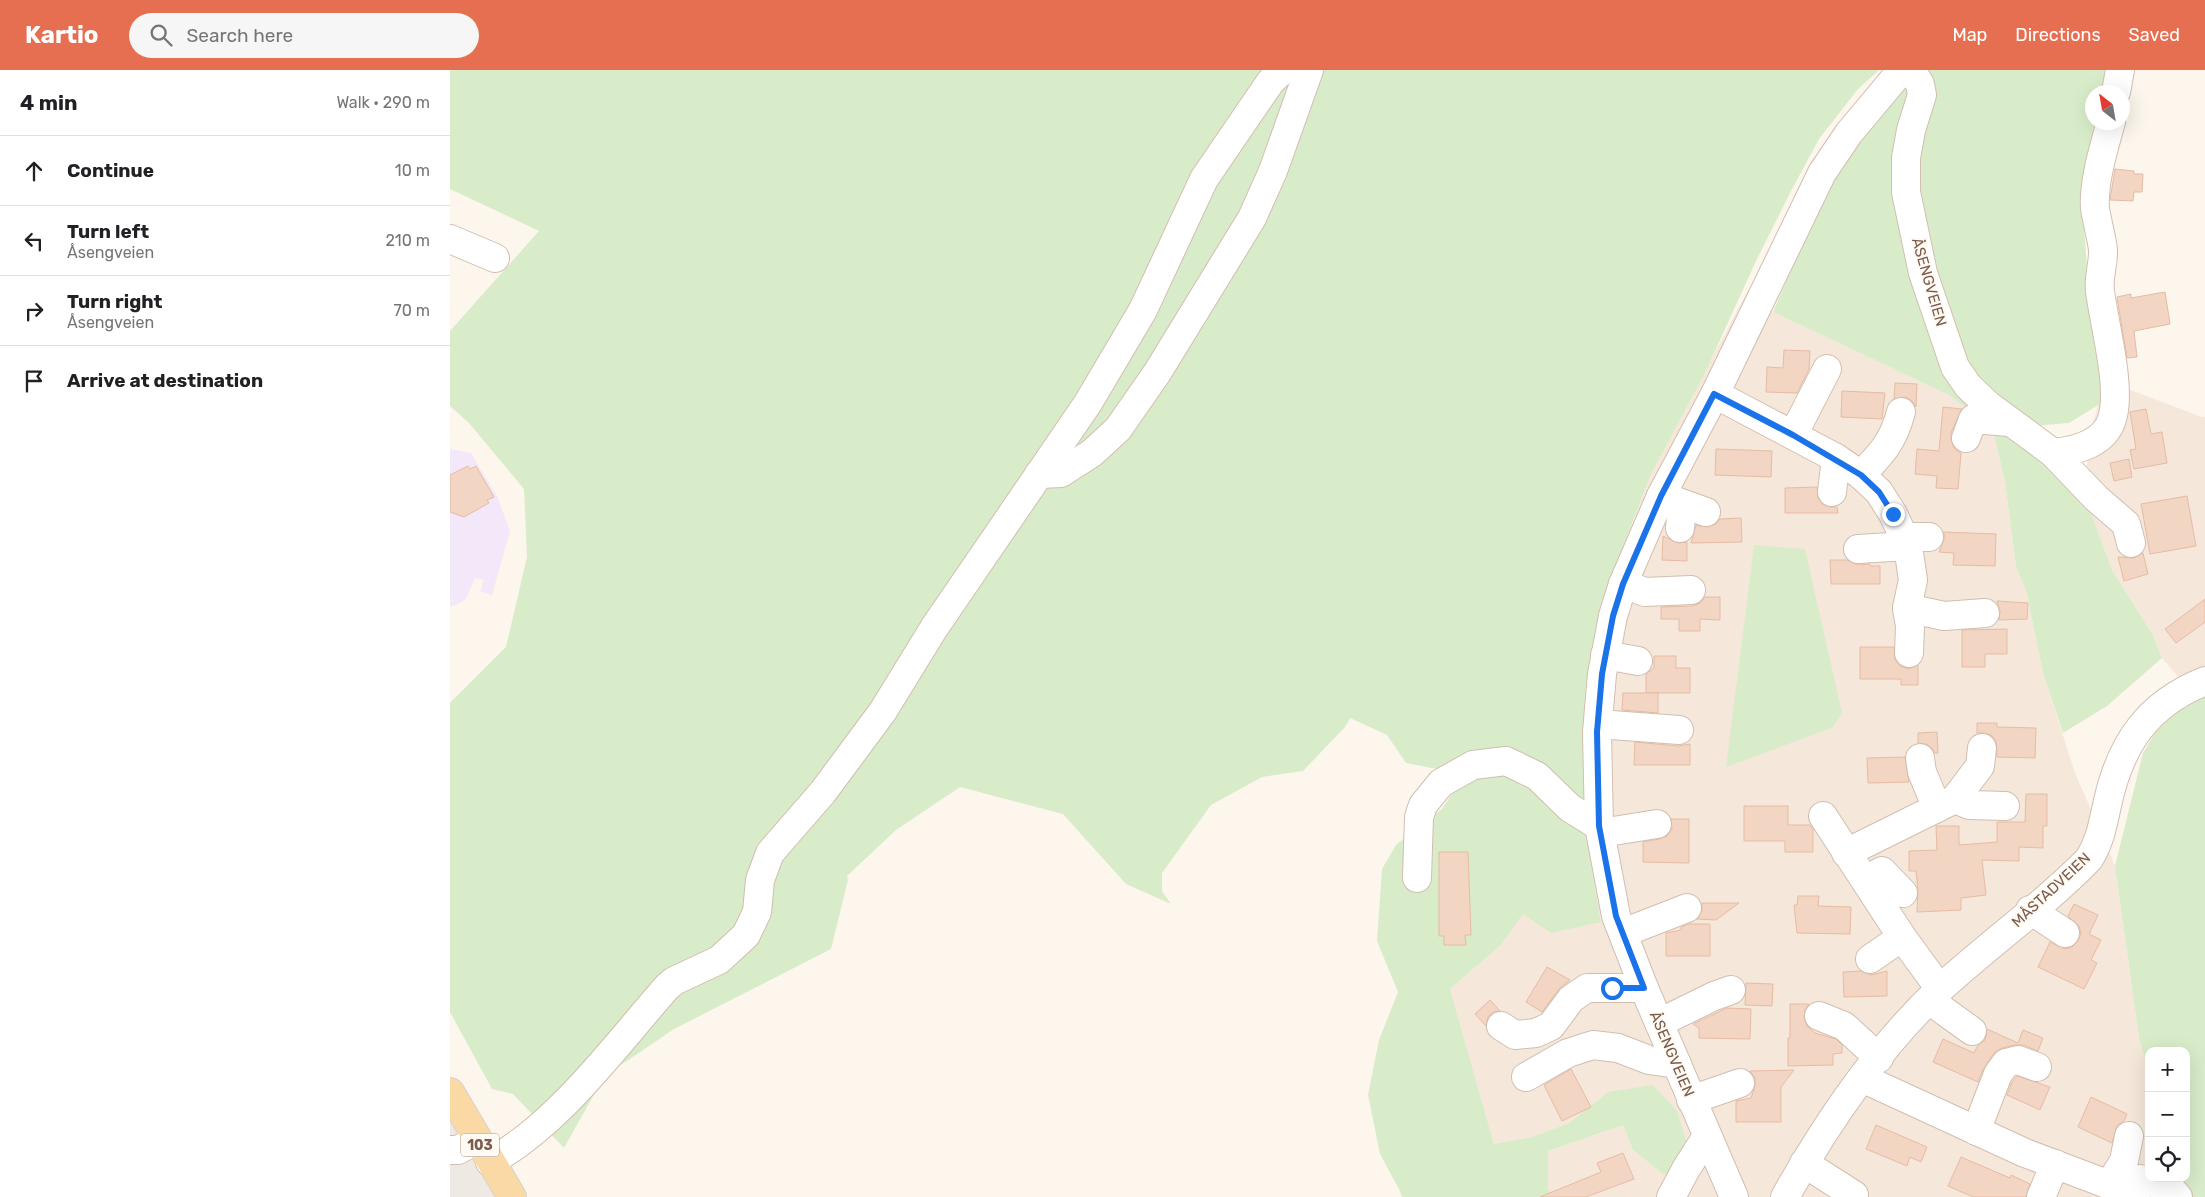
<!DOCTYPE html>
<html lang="en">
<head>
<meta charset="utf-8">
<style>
	body { margin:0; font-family:Rubik,sans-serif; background:#f6f6f6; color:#202124 }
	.controls { position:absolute; right:15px; bottom:15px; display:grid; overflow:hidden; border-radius:10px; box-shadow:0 5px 20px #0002 }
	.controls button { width:45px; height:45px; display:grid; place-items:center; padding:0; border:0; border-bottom:1px solid #e0e0e0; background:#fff; color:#202124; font:25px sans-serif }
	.compass { position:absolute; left:1635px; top:15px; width:45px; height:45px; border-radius:50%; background:#fff; box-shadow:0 5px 20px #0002; rotate:329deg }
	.stop { position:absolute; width:15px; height:15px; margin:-11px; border:4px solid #1a73e8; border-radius:50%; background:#fff }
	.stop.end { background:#1a73e8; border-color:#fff; box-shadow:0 1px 5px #0008 }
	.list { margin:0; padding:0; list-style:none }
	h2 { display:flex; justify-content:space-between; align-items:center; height:65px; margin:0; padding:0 20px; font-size:21px }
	h2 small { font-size:16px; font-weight:400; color:#757577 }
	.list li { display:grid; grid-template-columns:32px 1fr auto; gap:15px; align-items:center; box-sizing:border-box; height:70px; padding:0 20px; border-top:1px solid #e0e0e0 }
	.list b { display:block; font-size:19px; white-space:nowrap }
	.list p { margin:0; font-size:16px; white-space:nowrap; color:#757577 }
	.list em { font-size:16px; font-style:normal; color:#757577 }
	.icon { flex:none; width:28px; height:28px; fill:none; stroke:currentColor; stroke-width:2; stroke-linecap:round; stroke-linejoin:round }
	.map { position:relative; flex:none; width:1755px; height:1127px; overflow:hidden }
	header { display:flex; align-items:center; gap:30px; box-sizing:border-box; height:70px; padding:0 25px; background:#e76f51; color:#fff }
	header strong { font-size:24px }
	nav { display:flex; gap:28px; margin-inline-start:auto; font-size:18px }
	.search { width:350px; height:45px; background:#f6f6f6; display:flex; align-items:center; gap:12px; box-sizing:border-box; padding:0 18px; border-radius:28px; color:#757577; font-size:19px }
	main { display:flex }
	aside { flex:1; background:#fff }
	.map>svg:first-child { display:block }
	.residential { fill:#f5e8da }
	.industrial { fill:#efe9e4 }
	.education { fill:#f3e8fa }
	.green { fill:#d8ecc9 }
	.building { fill:#f3d5c3; stroke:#e6bba3 }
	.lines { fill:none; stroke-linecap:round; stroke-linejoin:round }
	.minor-casing { stroke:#d1beb0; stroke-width:30 }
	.major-casing { stroke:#dad1cd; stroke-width:30 }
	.minor { stroke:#fff; stroke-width:28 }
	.major { stroke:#fbd9a5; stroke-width:28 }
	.route { stroke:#1a73e8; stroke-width:6 }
	.labels { text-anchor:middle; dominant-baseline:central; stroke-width:4.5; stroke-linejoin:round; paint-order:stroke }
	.shield { fill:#fffaf3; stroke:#a28b7f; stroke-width:1 }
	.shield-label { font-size:14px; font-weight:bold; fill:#7a5c4d }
	.street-label { font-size:15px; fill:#7a5c4d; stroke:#fffaf3 }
</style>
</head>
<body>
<header>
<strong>Kartio</strong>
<div class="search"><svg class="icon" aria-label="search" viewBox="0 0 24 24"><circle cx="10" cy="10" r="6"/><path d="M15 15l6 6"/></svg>Search here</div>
<nav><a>Map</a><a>Directions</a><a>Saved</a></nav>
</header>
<main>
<aside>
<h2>4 min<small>Walk · 290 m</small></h2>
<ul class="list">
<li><svg class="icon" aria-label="ahead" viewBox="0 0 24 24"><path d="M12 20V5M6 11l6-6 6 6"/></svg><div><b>Continue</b></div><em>10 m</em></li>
<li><svg class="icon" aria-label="left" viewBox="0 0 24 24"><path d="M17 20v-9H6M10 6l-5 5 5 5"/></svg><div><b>Turn left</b><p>Åsengveien</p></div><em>210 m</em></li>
<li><svg class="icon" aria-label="right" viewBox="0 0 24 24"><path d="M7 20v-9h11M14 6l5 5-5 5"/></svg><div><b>Turn right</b><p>Åsengveien</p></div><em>70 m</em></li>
<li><svg class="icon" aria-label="arrive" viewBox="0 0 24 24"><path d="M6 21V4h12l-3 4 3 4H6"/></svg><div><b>Arrive at destination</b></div></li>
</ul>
</aside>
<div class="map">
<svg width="1755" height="1127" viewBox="0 0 1755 1127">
	<rect width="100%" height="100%" fill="#fdf6ec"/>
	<g class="residential">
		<polygon points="1298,220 1323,242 1499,325 1543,359 1555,412 1566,497 1576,520 1593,603 1624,700 1665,796 1689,968 1699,1005 1699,1108 1703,1127 1104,1127 1098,1119 1098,1081 1173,1055 1183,1080 1214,1105 1158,1022 1119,1053 1082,1067 1044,1074 1000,919 1051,875 1073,844 1151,851 1139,782 1133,700 1135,621 1149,540 1200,406"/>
		<polygon points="1654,310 1752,347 1755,347 1755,623 1743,624 1712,588 1703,565 1662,500 1633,423 1644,351"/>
	</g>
	<polygon class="industrial" points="3,1051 51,1127 0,1127 0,1052"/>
	<polygon class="education" points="0,379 21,383 47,426 60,461 42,525 30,521 34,510 25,508 17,527 12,532 0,537"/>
	<g class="green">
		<polygon points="0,0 1429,0 1408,19 1369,69 1341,121 1306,191 1255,303 1200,406 1149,540 1135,621 1133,700 1139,782 1151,852 1101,863 1073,844 1051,875 1000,919 1044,1074 1082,1067 1119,1053 1158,1022 1203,1015 1227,1041 1239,1080 1214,1105 1183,1080 1173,1055 1098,1081 1098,1119 1104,1127 952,1127 950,1121 930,1084 918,1025 929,970 948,922 927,871 932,799 946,775 992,739 1007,716 1002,702 956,693 937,665 900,648 895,657 853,701 812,707 761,735 712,803 712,821 721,834 676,814 613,744 510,717 446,760 397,806 398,810 381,879 224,959 177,991 156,1003 114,1078 63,1024 42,1019 0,942 0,633 56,577 77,487 74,419 19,353 0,336 0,261 89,161 0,119"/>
		<polygon points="1479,0 1662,0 1658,22 1642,22 1642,52 1650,53 1633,142 1637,198 1648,252 1654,310 1650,334 1619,353 1544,359 1575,376 1633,422 1662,500 1703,565 1712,588 1657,636 1613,663 1593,603 1576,520 1566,497 1555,412 1543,359 1499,325 1323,242 1370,132 1401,82 1443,28"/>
		<polygon points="1304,475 1355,479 1392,643 1382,658 1276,697"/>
		<polygon points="1755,623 1755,1127 1703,1127 1702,1108 1736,1108 1736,981 1699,981 1699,1005 1689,968 1665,796 1693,683 1708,658 1743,624"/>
	</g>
	<g class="building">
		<polygon points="1665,99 1684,101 1684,104 1693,104 1692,122 1684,122 1683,131 1660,130"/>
		<polygon points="1715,222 1720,254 1684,261 1687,287 1677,288 1667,227 1681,224 1681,228"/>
		<polygon points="1334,280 1360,281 1359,299 1347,323 1316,322 1317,297 1333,298"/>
		<polygon points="1445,313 1467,314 1466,337 1462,331 1456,327 1444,329"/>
		<polygon points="1392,321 1435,323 1432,349 1391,347"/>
		<polygon points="1493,337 1512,339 1501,363 1501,370 1504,378 1511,383 1508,419 1486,418 1487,406 1465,404 1467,379 1489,381"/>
		<polygon points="1696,339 1701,364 1712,362 1717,393 1684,399 1680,380 1686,379 1680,342"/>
		<polygon points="1266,379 1322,381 1321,407 1265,405"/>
		<polygon points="1679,389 1682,407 1664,411 1660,393"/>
		<polygon points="18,396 20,399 26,396 44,427 37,430 39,433 14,447 0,442 0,405"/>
		<polygon points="1367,417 1368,428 1372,434 1380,437 1387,437 1388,443 1335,443 1335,418"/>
		<polygon points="1737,426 1746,476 1700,484 1691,434"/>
		<polygon points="1291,448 1292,472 1241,473 1246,455 1258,457 1266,454 1270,449"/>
		<polygon points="1493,462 1546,464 1545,496 1503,495 1504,483 1489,482 1495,467"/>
		<polygon points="1213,466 1228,473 1237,472 1237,491 1212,490"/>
		<polygon points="1693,483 1698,504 1674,511 1668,487 1684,488"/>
		<polygon points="1380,490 1397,490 1408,495 1420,494 1420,496 1430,496 1430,514 1381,514"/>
		<polygon points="1255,527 1270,527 1270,550 1250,549 1250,561 1229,561 1229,549 1211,549 1211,537 1242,536 1250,533"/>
		<polygon points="1755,529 1755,552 1726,573 1715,559"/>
		<polygon points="1547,531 1578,533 1577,549 1549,550 1550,541"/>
		<polygon points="1557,559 1557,584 1535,584 1535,597 1512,597 1512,560"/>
		<polygon points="1410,577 1444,577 1445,590 1450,596 1459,599 1468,595 1468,615 1451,615 1451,609 1410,609"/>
		<polygon points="1204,586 1226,586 1226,598 1240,598 1240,623 1196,623 1196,604 1204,598"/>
		<polygon points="1173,623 1208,623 1208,643 1172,640"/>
		<polygon points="1527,653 1547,653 1547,657 1586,658 1585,688 1547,687 1546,671 1541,665 1534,663 1527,663"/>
		<polygon points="1487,662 1488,683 1485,683 1482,678 1476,674 1468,673 1468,663"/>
		<polygon points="1185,672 1228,676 1240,674 1240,695 1184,695"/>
		<polygon points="1455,687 1459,712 1418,713 1417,688"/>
		<polygon points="1576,724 1597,724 1597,756 1593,756 1593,778 1569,777 1569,791 1532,790 1536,825 1511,828 1511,840 1467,842 1468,820 1466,801 1459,801 1459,781 1487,780 1486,756 1509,756 1509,775 1547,772 1547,752 1575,752"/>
		<polygon points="1294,736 1338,736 1338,755 1360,755 1363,759 1363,782 1335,782 1335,771 1294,771"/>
		<polygon points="1221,749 1239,749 1239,793 1193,792 1193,772 1209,769 1217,766 1222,759"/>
		<polygon points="989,782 1018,782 1021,865 1015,865 1016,875 994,875 994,866 989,866"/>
		<polygon points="1348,826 1369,826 1368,836 1401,837 1400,864 1347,863 1344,835 1347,835"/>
		<polygon points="1252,833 1289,833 1266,850 1247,849 1252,841"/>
		<polygon points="1624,834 1648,845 1639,864 1651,870 1641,890 1647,893 1634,919 1588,897 1600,872 1615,879 1622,877 1628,871 1631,864 1629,856 1618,846"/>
		<polygon points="1238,854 1260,854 1260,886 1216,886 1216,863 1231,860 1231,857"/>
		<polygon points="1097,897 1120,910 1109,919 1092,942 1076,932"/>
		<polygon points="1411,901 1421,905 1437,901 1437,926 1394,927 1393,902"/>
		<polygon points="1296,913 1323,914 1322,936 1295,935"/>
		<polygon points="1040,930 1050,941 1043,942 1038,947 1036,956 1025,944"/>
		<polygon points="1340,934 1359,934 1355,940 1354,948 1357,956 1365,963 1386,969 1392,975 1392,983 1383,984 1383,995 1338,996 1338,968 1340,968"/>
		<polygon points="1277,938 1301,939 1300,969 1249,968 1249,958 1243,954"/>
		<polygon points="1537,959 1568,973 1573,960 1593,968 1588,981 1573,975 1565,975 1552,978 1544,983 1534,998 1528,1012 1483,992 1493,969 1524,983 1528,975 1535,970"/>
		<polygon points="1121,999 1141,1037 1112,1051 1094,1015"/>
		<polygon points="1344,1000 1331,1017 1331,1052 1286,1052 1286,1031 1301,1028 1305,1016 1305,1008 1300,1001"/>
		<polygon points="1567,1006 1600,1017 1590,1040 1557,1025 1562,1012"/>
		<polygon points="1641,1027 1677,1044 1674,1051 1667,1056 1662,1073 1628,1057"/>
		<polygon points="1426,1055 1477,1077 1471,1092 1460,1087 1457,1096 1416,1079"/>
		<polygon points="1173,1083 1184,1109 1136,1127 1090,1127 1151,1102 1147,1093"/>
		<polygon points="1511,1087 1560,1108 1561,1105 1580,1114 1576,1127 1523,1127 1498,1116"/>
	</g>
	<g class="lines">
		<defs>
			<g id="minor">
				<polyline points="1461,0 1470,14 1472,25 1461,60 1456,88 1456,122 1473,203 1505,297 1518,316 1538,335 1603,383 1646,428 1676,454 1681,473"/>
				<polyline points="1666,22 1670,0"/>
				<polyline points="0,169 45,188"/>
				<polyline points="1265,324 1386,388 1411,405 1429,422 1443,444 1458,476 1463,510 1457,538 1460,556 1459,583"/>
				<polyline points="1343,365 1377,299"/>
				<polyline points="1516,368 1523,349 1559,352"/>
				<path d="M1603,383C1626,381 1655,373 1662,349C1672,318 1654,254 1650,221C1648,207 1654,193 1653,179C1651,165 1647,152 1645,138C1643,113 1654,77 1661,52"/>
				<polyline points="589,404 611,403 642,383 668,359 707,303 802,148 823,101 859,0"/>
				<path d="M1411,405C1432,383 1443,372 1451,342"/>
				<polyline points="1382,422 1386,388"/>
				<polyline points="1211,426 1256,442"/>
				<polyline points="1230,458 1232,435"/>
				<polyline points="1454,467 1479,467"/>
				<polyline points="1408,479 1458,476"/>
				<polyline points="1173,514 1195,522 1241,520"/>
				<polyline points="1457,538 1494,546 1535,543"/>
				<polyline points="1155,585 1188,591"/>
				<polyline points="1148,654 1229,660"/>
				<polyline points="1470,688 1472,702 1487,738"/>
				<polyline points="1505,729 1519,735 1555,736"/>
				<polyline points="1373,746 1452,867 1490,919"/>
				<polyline points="1151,763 1207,754"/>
				<polyline points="1396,783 1505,729 1530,696 1532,678"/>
				<polyline points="967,808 969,747 973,735 991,713 1023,695 1056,691 1087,706 1120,738 1149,756"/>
				<polyline points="1415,810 1432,801 1453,823"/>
				<polyline points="1580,840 1615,863"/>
				<polyline points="1173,863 1237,838"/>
				<polyline points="1420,889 1452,867"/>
				<polyline points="1479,930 1522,961"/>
				<polyline points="1369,946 1394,956 1429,988"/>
				<polyline points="1209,953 1264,926 1281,920"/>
				<polyline points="1051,956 1065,965 1086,963 1101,956 1121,929 1137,918 1194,918"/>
				<polyline points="1076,1007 1118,983 1143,975 1168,978 1199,990 1227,994"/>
				<polyline points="1412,1008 1575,1083 1665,1117 1686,1127"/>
				<polyline points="1241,1030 1290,1013"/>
				<polyline points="1526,1061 1548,1004 1556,993 1568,990 1587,997"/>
				<polyline points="0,1080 8,1080 27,1070"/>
				<path d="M40,1092C110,1053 164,977 217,917L224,911L269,890L296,865L307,842L310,810L320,783L373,722L433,641L484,558L638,333L693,240L754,109L821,11L833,0"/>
				<polyline points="1354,1093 1404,1125"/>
				<polyline points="1659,1115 1674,1091 1679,1066"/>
				<polyline points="1665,1117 1690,1109 1720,1118 1728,1127"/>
				<polyline points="1221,1127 1236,1099 1257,1066"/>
				<polyline points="1284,1127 1194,918 1166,846 1149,756 1147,662 1152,604 1163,546 1173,514 1211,426 1265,324 1372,103 1399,63 1445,8 1454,0"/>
				<path d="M1335,1127C1376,1054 1429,976 1491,918C1539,874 1593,836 1639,789C1651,770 1653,752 1658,731C1671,673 1698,634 1755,611"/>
				<polyline points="1591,1127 1605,1094"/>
			</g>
			<polyline id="major" points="0,1022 62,1127"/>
		</defs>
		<use href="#minor" class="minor-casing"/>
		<use href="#major" class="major-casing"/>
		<use href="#minor" class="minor"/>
		<use href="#major" class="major"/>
	</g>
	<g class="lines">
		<polyline class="route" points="1162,918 1194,918 1166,846 1149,756 1147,662 1152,604 1163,546 1173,514 1211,426 1264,324 1343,365 1411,405 1429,422 1443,444"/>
	</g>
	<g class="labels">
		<rect class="shield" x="11" y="1063.5" width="38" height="23" rx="4"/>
		<g class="shield-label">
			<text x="30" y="1075">103</text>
		</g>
		<g class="street-label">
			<text transform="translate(1479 212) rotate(74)">ÅSENGVEIEN</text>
			<text transform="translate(1601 820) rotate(-43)">MÅSTADVEIEN</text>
			<text transform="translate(1222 984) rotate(67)">ÅSENGVEIEN</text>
		</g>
	</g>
</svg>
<div class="controls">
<button>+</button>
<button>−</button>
<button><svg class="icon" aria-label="locate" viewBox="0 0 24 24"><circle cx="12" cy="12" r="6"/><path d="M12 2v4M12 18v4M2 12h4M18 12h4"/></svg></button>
</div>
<svg class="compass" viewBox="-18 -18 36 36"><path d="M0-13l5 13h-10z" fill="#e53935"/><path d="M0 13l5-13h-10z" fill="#757577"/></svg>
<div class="stop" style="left:1162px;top:918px"></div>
<div class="stop end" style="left:1443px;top:444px"></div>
</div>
</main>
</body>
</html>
